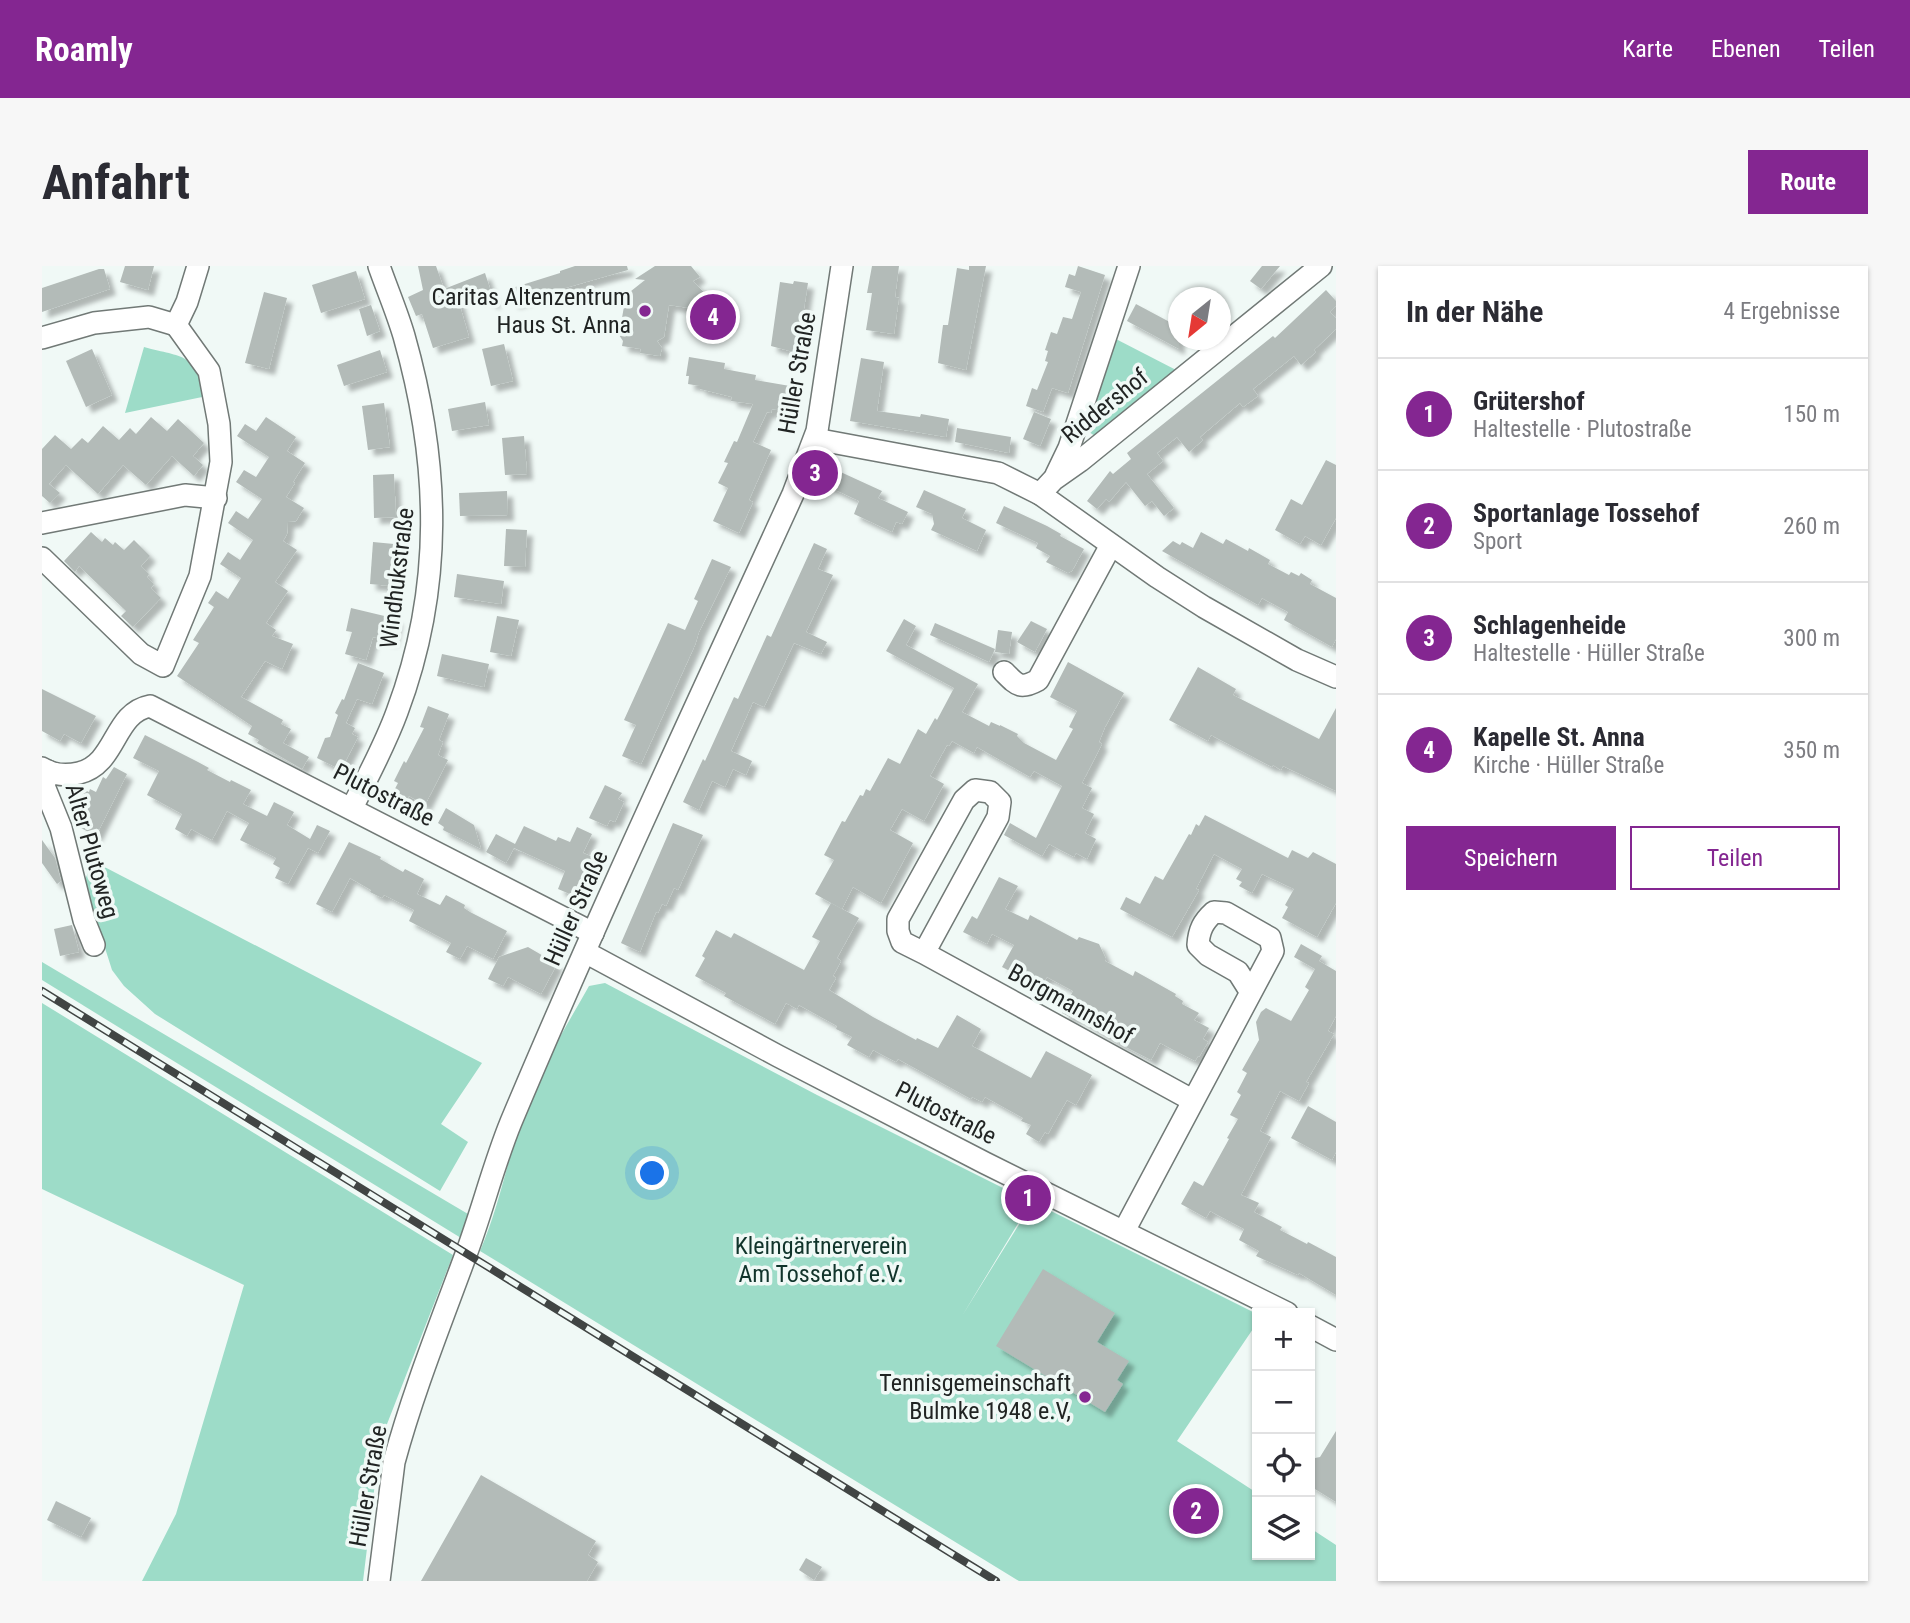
<!DOCTYPE html>
<html lang="de">
<head>
<meta charset="utf-8">
<style>
	body { margin:0; font-family:"Roboto Condensed",sans-serif; background:#f7f7f7; color:#2b2b33 }
	.controls { position:absolute; right:21px; bottom:21px; display:grid; overflow:hidden; border-radius:0px; box-shadow:0 2px 5px #0004 }
	.controls button { width:63px; height:63px; display:grid; place-items:center; padding:0; border:0; border-bottom:2px solid #e1e1e2; background:#fff; color:#2b2b33; font:35px sans-serif }
	.compass { position:absolute; left:1126px; top:21px; width:63px; height:63px; border-radius:50%; background:#fff; box-shadow:0 2px 5px #0004; rotate:210deg }
	.you { position:absolute; left:611px; top:908px; width:24px; height:24px; margin:-18px; border:5px solid #fff; border-radius:50%; background:#1a73e8; box-shadow:0 0 0 10px #1a73e833 }
	.badge { display:grid; place-items:center; width:46px; height:46px; border-radius:50%; background:#842691; color:#fff; font-size:23px; font-weight:700 }
	.pin { position:absolute; translate:-50% -50%; border:4px solid #fff; box-shadow:0 2px 7px #0006 }
	.list { margin:0; padding:0; list-style:none }
	h2 { display:flex; justify-content:space-between; align-items:center; height:91px; margin:0; padding:0 28px; font-size:30px }
	h2 small { font-size:23px; font-weight:400; color:#7c7c81 }
	.list li { display:grid; grid-template-columns:46px 1fr auto; gap:21px; align-items:center; box-sizing:border-box; height:112px; padding:0 28px; border-top:2px solid #e1e1e2 }
	.list b { display:block; font-size:26px; white-space:nowrap }
	.list p { margin:0; font-size:23px; white-space:nowrap; color:#7c7c81 }
	.list em { font-size:23px; font-style:normal; color:#7c7c81 }
	.actions { display:flex; gap:14px; padding:21px 28px }
	.actions a { flex:1; padding:16px 0; border:2px solid #842691; border-radius:0px; text-align:center; font-size:24px; color:#842691 }
	.actions .main { background:#842691; color:#fff }
	.icon { flex:none; width:38px; height:38px; fill:none; stroke:currentColor; stroke-width:2; stroke-linecap:round; stroke-linejoin:round }
	.map { position:relative; flex:none; width:1294px; height:1315px; overflow:hidden; border-radius:0px }
	header { display:flex; align-items:center; gap:42px; box-sizing:border-box; height:98px; padding:0 35px; background:#842691; color:#fff }
	header strong { font-size:33px }
	nav { display:flex; gap:38px; margin-inline-start:auto; font-size:24px }
	.intro { display:flex; align-items:center; justify-content:space-between; box-sizing:border-box; height:168px; padding:0 42px }
	h1 { margin:0; font-size:49px }
	.button { padding:18px 32px; border-radius:0px; background:#842691; color:#fff; font-size:24px; font-weight:700 }
	main { display:flex; gap:42px; padding:0 42px }
	aside { flex:1; background:#fff; border-radius:0px; box-shadow:0 2px 5px #0004 }
	.map>svg:first-child { display:block }
	.green { fill:#9ddcc8 }
	.building { fill:#b3bbb8; filter:url(#shadow) }
	.lines { fill:none; stroke-linecap:round; stroke-linejoin:round }
	.minor-casing { stroke:#717976; stroke-width:24 }
	.minor { stroke:#fff; stroke-width:21 }
	.rail-casing { stroke:#414544; stroke-width:8 }
	.rail { stroke:#f0f9f6; stroke-width:5; stroke-dasharray:16; stroke-linecap:butt }
	.poi-dot { fill:#842691; stroke:#f0f9f6; stroke-width:2.5 }
	.labels { text-anchor:middle; dominant-baseline:central; stroke-width:7; stroke-linejoin:round; paint-order:stroke }
	.poi-label { font-size:24px; fill:#212423; stroke:#f0f9f6; text-anchor:end }
	.street-label { font-size:24px; fill:#212423; stroke:#f0f9f6 }
	.park-label { font-size:24px; fill:#11342b; stroke:#f0f9f6 }
</style>
</head>
<body>
<header>
<strong>Roamly</strong>
<nav><a>Karte</a><a>Ebenen</a><a>Teilen</a></nav>
</header>
<div class="intro"><h1>Anfahrt</h1><a class="button">Route</a></div>
<main>
<div class="map">
<svg width="1294" height="1315" viewBox="0 0 1294 1315">
	<defs>
		<filter id="shadow"><feDropShadow dx="6" dy="6" stdDeviation="2" flood-color="#0004"/></filter>
	</defs>
	<rect width="100%" height="100%" fill="#f0f9f6"/>
	<g class="green">
		<polygon points="1070,71 1138,106 1053,170 1044,164 1041,158"/>
		<path d="M102,81C142,92 152,86 165,130L83,147Z"/>
		<polygon points="51,595 440,797 399,858 426,876 398,925 113,748 82,720 70,704 42,616"/>
		<polygon points="0,696 426,948 419,972 0,714"/>
		<path d="M563,717L775,829L989,936L920,1050L991,936L1215,1048V1057L1135,1175L1215,1227V1289H1268V1262L1294,1279V1315H977L438,985C459,937 467,884 486,835C501,797 527,756 547,720Z"/>
		<polygon points="0,737 411,989 338,1176 321,1315 100,1315 134,1248 202,1019 0,923"/>
	</g>
	<g class="building">
		<polygon points="83,0 112,0 106,24 78,16"/>
		<polygon points="376,0 394,0 402,23 443,7 453,38 434,26 416,33 427,71 391,82 380,48 374,50 366,31 381,24"/>
		<polygon points="533,0 585,0 586,4 471,37 467,23 518,7 518,5"/>
		<polygon points="613,0 649,0 658,11 651,15 673,38 677,36 690,54 672,66 654,43 627,39 622,71 615,75 620,82 618,90 598,87 599,83 580,80 581,75 577,69 584,29 603,14 593,13"/>
		<polygon points="830,0 857,0 853,31 857,32 852,68 824,64 830,27 825,27"/>
		<polygon points="927,0 944,0 924,104 896,97 901,59 906,59 915,2 927,4"/>
		<polygon points="1036,0 1063,9 1026,127 1010,122 1001,146 984,140 990,122 995,124 1006,96 1003,95 1006,85 1003,84 1009,66 1015,68 1021,51 1030,53 1039,26 1023,21 1027,8 1033,10"/>
		<polygon points="1220,0 1238,0 1219,23 1208,15"/>
		<polygon points="57,3 62,3 68,23 0,46 0,22"/>
		<polygon points="314,5 323,33 279,47 270,19"/>
		<polygon points="752,15 766,17 755,87 729,80 738,16 751,18"/>
		<polygon points="1284,24 1294,35 1294,40 1288,46 1294,52 1294,63 1272,84 1274,86 1259,99 1252,90 1211,123 1216,130 1201,141 1198,137 1158,171 1161,174 1147,186 1135,171 1115,187 1121,195 1105,208 1132,242 1122,250 1110,235 1103,240 1084,216 1067,236 1064,233 1055,243 1045,235 1068,205 1071,208 1089,193 1085,187 1231,70 1233,72"/>
		<polygon points="222,26 245,32 227,103 203,97"/>
		<polygon points="1094,38 1137,61 1137,83 1085,55"/>
		<polygon points="329,39 338,65 325,70 317,43"/>
		<polygon points="462,78 471,115 449,120 440,83"/>
		<polygon points="50,83 70,129 44,141 24,95"/>
		<polygon points="338,84 345,106 302,120 295,99"/>
		<polygon points="647,91 683,97 682,103 714,109 713,114 748,120 745,139 742,139 741,145 730,143 729,147 725,146 711,176 729,184 707,234 711,236 697,267 671,255 686,222 676,217 686,197 682,196 692,175 695,176 711,138 689,135 690,131 658,123 658,120 646,118 647,110 644,110"/>
		<polygon points="819,92 842,96 835,145 878,151 879,148 907,153 904,171 808,155"/>
		<polygon points="443,136 447,159 410,165 406,143"/>
		<polygon points="342,137 348,181 326,184 320,140"/>
		<polygon points="992,146 1009,153 998,180 981,173"/>
		<polygon points="109,151 125,165 136,153 162,177 151,190 161,199 152,210 130,190 104,219 81,199 56,228 24,199 7,218 18,227 8,237 0,230 0,183 13,169 29,183 40,172 46,177 61,160 77,174 88,162 94,168"/>
		<polygon points="224,151 254,171 245,185 263,197 251,216 253,217 244,231 262,242 254,255 246,256 245,268 241,275 255,284 233,316 246,325 224,357 234,364 230,370 251,378 240,403 223,395 199,431 241,454 239,458 249,463 241,477 267,491 260,503 215,477 217,474 206,468 210,460 135,410 157,377 151,374 172,341 166,337 174,325 186,333 199,312 178,298 186,286 198,294 211,274 186,257 194,245 206,253 220,233 194,216 202,204 214,211 227,191 195,170 203,158 214,165"/>
		<polygon points="915,162 969,171 967,187 913,176"/>
		<polygon points="482,170 485,208 463,209 460,172"/>
		<polygon points="1284,194 1294,199 1294,252 1279,279 1263,270 1258,278 1233,264 1249,233 1260,239"/>
		<polygon points="792,203 840,225 836,232 866,246 860,258 854,256 850,266 812,248 817,235 785,220"/>
		<polygon points="352,208 354,251 332,252 331,209"/>
		<polygon points="882,224 924,243 920,252 944,264 935,285 889,264 892,258 890,248 874,241"/>
		<polygon points="465,225 466,249 418,250 417,227"/>
		<polygon points="962,240 1005,260 1019,268 1018,270 1042,283 1030,305 1026,307 1004,296 1008,290 994,282 996,277 954,257"/>
		<polygon points="464,263 485,264 483,301 462,300"/>
		<polygon points="49,266 60,276 63,272 71,279 73,276 82,284 92,274 108,290 99,300 107,308 105,311 112,318 109,322 119,332 91,361 79,350 84,345 37,300 33,306 22,295"/>
		<polygon points="1159,266 1181,278 1184,273 1206,285 1207,282 1228,294 1226,298 1247,309 1249,306 1257,310 1259,307 1270,314 1268,318 1294,332 1294,373 1290,381 1242,354 1246,346 1220,332 1216,339 1120,285 1131,275 1138,279 1140,276 1151,282"/>
		<polygon points="331,276 352,278 349,320 328,318"/>
		<polygon points="772,277 785,283 776,303 791,309 764,366 785,376 779,388 752,377 722,441 711,436 689,485 710,495 704,509 691,503 683,521 670,515 657,544 641,536 661,493 663,495 692,431 696,433 725,369 729,371"/>
		<polygon points="670,293 689,301 657,366 653,379 599,498 580,490 594,459 582,454 626,357 643,364 656,335 652,333"/>
		<polygon points="415,308 462,315 459,338 412,331"/>
		<polygon points="309,342 355,353 350,375 331,371 324,394 303,388 310,366 304,365"/>
		<polygon points="455,350 477,354 469,390 448,386"/>
		<polygon points="862,353 874,360 864,379 936,418 920,446 947,460 949,456 958,460 958,459 976,468 975,470 982,477 1014,494 1031,463 1027,461 1035,445 1008,431 1026,396 1082,427 1063,461 1057,476 1060,478 1040,517 1050,522 1040,542 1052,548 1043,567 1054,573 1045,593 1034,587 1032,591 1007,578 1000,590 962,569 968,557 994,572 1020,520 992,505 988,511 935,481 932,487 910,475 907,480 905,479 888,510 902,518 882,555 860,543 848,564 871,577 839,637 811,621 800,643 773,628 792,594 782,589 800,555 803,556 818,529 821,530 824,523 828,525 846,492 858,498 876,463 884,468 893,452 895,454 912,422 844,385"/>
		<polygon points="989,355 1005,363 993,386 975,376"/>
		<polygon points="893,357 953,383 947,396 888,369"/>
		<polygon points="956,364 970,366 967,388 953,386"/>
		<polygon points="400,388 447,398 442,421 395,410"/>
		<polygon points="316,397 342,407 330,438 315,433 304,457 313,462 310,468 316,471 299,504 275,492 283,472 288,471 296,449 293,447 300,433 302,434"/>
		<polygon points="1156,401 1194,423 1191,429 1277,473 1294,442 1294,525 1241,500 1239,504 1231,499 1230,501 1169,469 1166,475 1127,454"/>
		<polygon points="0,423 54,450 39,477 22,468 18,475 0,465"/>
		<polygon points="386,440 407,448 397,474 401,476 396,489 406,494 383,539 367,530 360,543 346,536 356,517 352,515 362,495 364,497 382,462 378,461"/>
		<polygon points="103,469 156,496 167,502 165,504 188,516 189,514 209,524 201,538 225,550 232,536 252,546 245,559 268,573 275,559 288,565 276,587 266,582 246,618 233,612 238,602 231,598 234,592 198,574 207,557 185,545 170,574 149,563 145,570 133,563 140,548 105,529 117,505 91,492"/>
		<polygon points="72,501 85,508 54,570 39,562 41,557 38,546 30,542 40,523 47,526 48,523 54,526 61,511 64,513"/>
		<polygon points="563,519 580,527 576,533 582,536 573,556 568,554 565,560 547,552"/>
		<polygon points="404,542 432,559 439,583 401,564 402,561 396,557"/>
		<polygon points="1163,549 1246,592 1250,584 1266,592 1271,586 1294,598 1294,637 1275,671 1240,652 1246,641 1243,639 1252,623 1220,608 1210,627 1197,620 1200,616 1194,613 1200,603 1172,588 1154,623 1157,624 1130,671 1078,643 1084,631 1098,638 1113,610 1121,614 1147,568 1149,569 1154,558 1157,560"/>
		<polygon points="631,557 661,569 636,624 632,622 624,640 620,638 616,647 614,646 598,686 579,677"/>
		<polygon points="482,560 514,575 516,571 528,576 535,561 550,568 541,587 556,593 535,631 516,623 523,605 472,582 464,597 444,586 454,568 473,578"/>
		<polygon points="0,574 13,592 19,615 15,618 0,597"/>
		<polygon points="307,576 339,591 338,593 361,606 363,603 382,613 375,628 398,639 404,629 423,639 422,642 428,646 465,665 451,693 425,680 418,693 404,686 409,677 367,655 372,644 342,629 340,632 328,626 329,624 308,612 290,646 274,638"/>
		<polygon points="957,611 976,620 963,643 986,654 988,649 1035,674 1037,671 1057,678 1064,693 1063,695 1091,710 1093,705 1134,728 1133,730 1141,735 1140,738 1157,747 1152,754 1167,762 1161,773 1166,776 1157,791 1156,790 1153,795 1118,777 1109,794 1076,777 1033,751 1032,753 1020,747 1031,725 1005,711 999,721 960,701 972,679 950,668 945,678 921,666 930,650 935,653"/>
		<polygon points="789,637 817,652 795,692 799,695 791,710 794,712 787,724 831,751 874,774 875,772 896,782 915,749 939,763 930,780 989,812 1004,785 1050,809 1034,839 1025,834 1006,868 1003,866 997,876 984,868 989,859 979,855 981,852 943,831 940,836 930,831 929,833 856,793 854,796 831,784 827,791 805,779 810,771 794,763 795,760 757,739 755,743 744,737 733,758 682,730 684,727 653,710 663,692 660,690 674,664 689,672 692,667 762,704 778,675 770,671"/>
		<polygon points="30,659 37,686 18,690 12,663"/>
		<polygon points="1259,678 1280,690 1277,695 1294,705 1294,750 1286,765 1292,768 1264,816 1267,817 1257,835 1238,825 1218,865 1229,871 1199,929 1217,937 1212,946 1240,961 1238,964 1265,978 1266,976 1294,991 1294,1029 1257,1007 1256,1009 1214,990 1217,985 1197,974 1202,963 1168,945 1164,952 1139,938 1152,915 1161,920 1187,873 1185,872 1196,853 1188,849 1199,829 1195,826 1205,807 1200,804 1217,774 1214,756 1219,746 1224,742 1249,755 1267,724 1263,721 1273,703 1252,691"/>
		<polygon points="486,681 515,698 499,728 466,711 461,720 446,713 457,691"/>
		<polygon points="1266,840 1294,856 1294,886 1290,894 1249,872"/>
		<polygon points="1001,1003 1073,1047 1055,1076 1087,1095 1075,1114 1081,1118 1063,1146 954,1080"/>
		<polygon points="1294,1165 1294,1236 1268,1220 1268,1193 1278,1191"/>
		<polygon points="439,1209 554,1275 546,1289 556,1296 545,1315 379,1315"/>
		<polygon points="14,1235 49,1252 39,1271 5,1254"/>
		<polygon points="764,1292 780,1301 772,1314 757,1304"/>
	</g>
	<g class="lines">
		<defs>
			<g id="minor">
				<polyline points="134,59 145,36 156,0"/>
				<polyline points="0,72 52,57 107,51 134,59"/>
				<polyline points="773,173 956,207 998,228 1115,311 1162,341 1255,394 1294,411"/>
				<polyline points="1014,209 1027,182 1087,0"/>
				<polyline points="998,228 1011,214 1038,195 1279,0"/>
				<polyline points="0,257 143,229 174,232"/>
				<polyline points="0,292 99,388 121,400 158,310 179,196 177,158 167,105 134,59"/>
				<path d="M962,406C975,419 978,424 996,414L1069,279"/>
				<path d="M0,502C11,509 24,510 37,507C75,498 71,447 108,440L551,667"/>
				<polyline points="6,505 2,520 19,562 42,654 52,679"/>
				<path d="M310,542C326,510 343,479 355,446C402,321 398,197 362,70C355,46 345,23 337,0"/>
				<polyline points="543,686 736,790 943,897 1245,1047"/>
				<polyline points="882,687 860,676 856,665 856,653 922,534 933,524 948,526 958,536 956,551 882,687 1150,834"/>
				<path d="M1082,965L1231,685L1228,672L1184,647L1172,646C1161,656 1157,664 1156,679L1166,689L1196,706L1208,725"/>
				<polyline points="1268,1060 1294,1074"/>
				<path d="M337,1315L352,1196C371,1126 398,1059 423,991C440,946 451,900 469,856C558,644 656,436 751,228L775,165L800,0"/>
			</g>
		</defs>
		<use href="#minor" class="minor-casing"/>
		<use href="#minor" class="minor"/>
		<defs>
			<polyline id="rail" points="0,725 954,1315"/>
		</defs>
		<use href="#rail" class="rail-casing"/>
		<use href="#rail" class="rail"/>
	</g>
	<g class="poi-dot">
		<circle cx="603" cy="45" r="7"/>
		<circle cx="1043" cy="1131" r="7"/>
	</g>
	<g class="labels">
		<g class="poi-label">
			<text x="589" y="31">Caritas Altenzentrum<tspan x="589" dy="28">Haus St. Anna</tspan></text>
			<text x="1029" y="1117">Tennisgemeinschaft<tspan x="1029" dy="28">Bulmke 1948 e.V,</tspan></text>
		</g>
		<g class="street-label">
			<text transform="translate(755 107) rotate(-80)">Hüller Straße</text>
			<text transform="translate(1063 140) rotate(-39)">Riddershof</text>
			<text transform="translate(355 312) rotate(-83)">Windhukstraße</text>
			<text transform="translate(342 529) rotate(27)">Plutostraße</text>
			<text transform="translate(50 585) rotate(74)">Alter Plutoweg</text>
			<text transform="translate(534 642) rotate(-66)">Hüller Straße</text>
			<text transform="translate(1029 738) rotate(29)">Borgmannshof</text>
			<text transform="translate(904 847) rotate(27)">Plutostraße</text>
			<text transform="translate(326 1220) rotate(-80)">Hüller Straße</text>
		</g>
		<g class="park-label">
			<text x="779" y="980">Kleingärtnerverein<tspan x="779" dy="28">Am Tossehof e.V.</tspan></text>
		</g>
	</g>
</svg>
<div class="controls">
<button>+</button>
<button>−</button>
<button><svg class="icon" aria-label="locate" viewBox="0 0 24 24"><circle cx="12" cy="12" r="6"/><path d="M12 2v4M12 18v4M2 12h4M18 12h4"/></svg></button>
<button><svg class="icon" aria-label="layers" viewBox="0 0 24 24"><path d="M12 4l9 5-9 5-9-5zM3 14l9 5 9-5"/></svg></button>
</div>
<svg class="compass" viewBox="-18 -18 36 36"><path d="M0-13l5 13h-10z" fill="#e53935"/><path d="M0 13l5-13h-10z" fill="#7c7c81"/></svg>
<div class="you"></div>
<div class="pin badge" style="left:986px;top:932px">1</div>
<div class="pin badge" style="left:1154px;top:1245px">2</div>
<div class="pin badge" style="left:773px;top:207px">3</div>
<div class="pin badge" style="left:671px;top:51px">4</div>
</div>
<aside>
<h2>In der Nähe<small>4 Ergebnisse</small></h2>
<ul class="list">
<li><span class="badge">1</span><div><b>Grütershof</b><p>Haltestelle · Plutostraße</p></div><em>150 m</em></li>
<li><span class="badge">2</span><div><b>Sportanlage Tossehof</b><p>Sport</p></div><em>260 m</em></li>
<li><span class="badge">3</span><div><b>Schlagenheide</b><p>Haltestelle · Hüller Straße</p></div><em>300 m</em></li>
<li><span class="badge">4</span><div><b>Kapelle St. Anna</b><p>Kirche · Hüller Straße</p></div><em>350 m</em></li>
</ul>
<div class="actions"><a class="main">Speichern</a><a>Teilen</a></div>
</aside>
</main>
</body>
</html>
